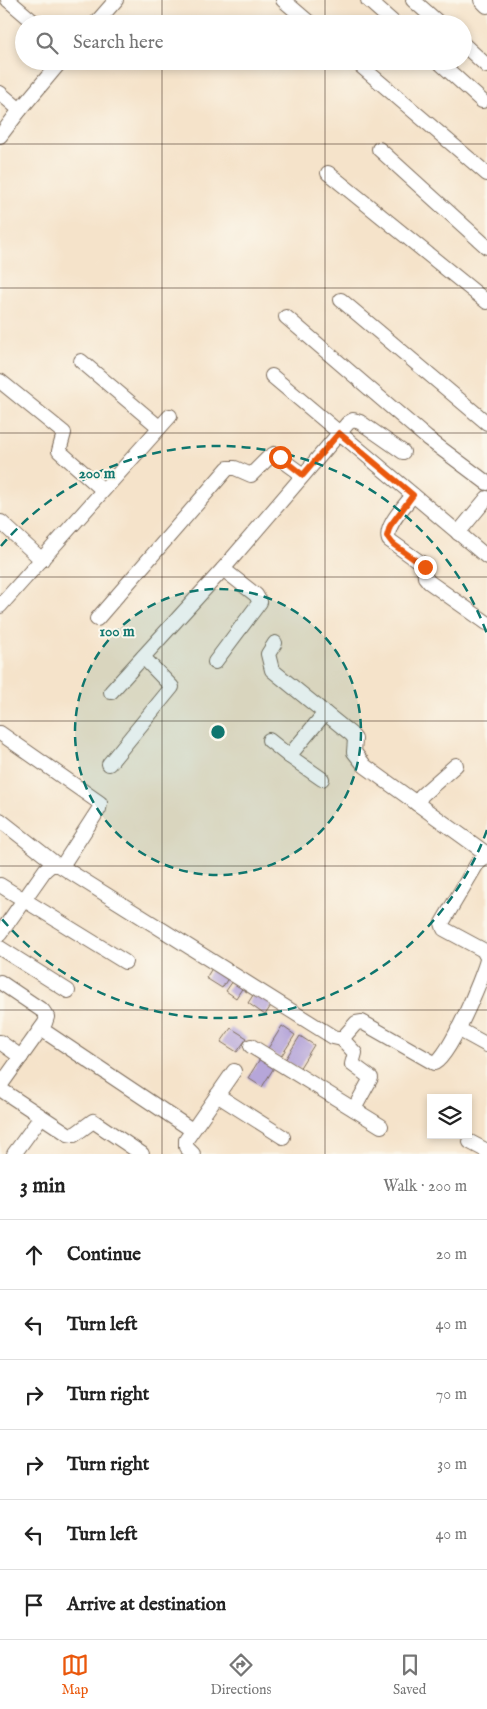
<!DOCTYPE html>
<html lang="en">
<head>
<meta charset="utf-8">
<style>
	body { margin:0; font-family:"IM FELL English",serif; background:#f6f6f6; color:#222 }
	.controls { position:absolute; right:15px; bottom:15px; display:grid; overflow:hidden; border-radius:0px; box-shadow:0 2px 8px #0003 }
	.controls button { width:45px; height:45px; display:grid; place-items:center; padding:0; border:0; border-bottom:1px solid #e0e0e0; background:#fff; color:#222; font:25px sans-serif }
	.stop { position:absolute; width:15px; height:15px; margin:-11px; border:4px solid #ea580c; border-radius:50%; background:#fff }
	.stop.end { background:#ea580c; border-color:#fff; box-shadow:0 1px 5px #0008 }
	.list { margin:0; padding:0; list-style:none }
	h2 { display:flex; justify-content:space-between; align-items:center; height:65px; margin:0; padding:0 20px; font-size:21px }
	h2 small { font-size:16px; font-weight:400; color:#767676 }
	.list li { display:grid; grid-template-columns:32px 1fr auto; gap:15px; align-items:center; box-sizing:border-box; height:70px; padding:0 20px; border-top:1px solid #e0e0e0 }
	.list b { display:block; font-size:19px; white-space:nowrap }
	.list em { font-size:16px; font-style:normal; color:#767676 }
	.icon { flex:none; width:28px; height:28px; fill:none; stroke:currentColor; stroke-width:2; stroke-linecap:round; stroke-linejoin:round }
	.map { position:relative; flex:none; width:487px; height:1154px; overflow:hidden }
	.search { position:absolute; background:#fff; box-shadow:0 2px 8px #0003; left:15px; right:15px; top:15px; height:55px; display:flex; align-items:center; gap:12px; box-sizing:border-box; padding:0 18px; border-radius:28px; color:#767676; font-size:19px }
	.sheet { height:485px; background:#fff }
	nav { display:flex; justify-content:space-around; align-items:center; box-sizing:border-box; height:70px; border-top:1px solid #e0e0e0; background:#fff; font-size:14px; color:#767676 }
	nav a { display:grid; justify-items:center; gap:2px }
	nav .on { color:#ea580c }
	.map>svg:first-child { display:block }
	.building { fill:#b6a6d9 }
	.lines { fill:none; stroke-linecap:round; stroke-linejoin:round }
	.minor-casing { stroke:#7c6b5a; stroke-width:16 }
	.minor { stroke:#fff; stroke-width:14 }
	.route { stroke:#ea580c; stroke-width:6 }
	.grid { fill:none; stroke:#3b2a1e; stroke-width:1; stroke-opacity:0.55 }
	.ring { fill:none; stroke:#0f766e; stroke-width:2.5; stroke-dasharray:9 6 }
	.centre { fill:#0f766e; stroke:#fbf7ec; stroke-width:2.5 }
	.ring-label { font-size:15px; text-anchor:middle; font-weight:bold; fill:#0f766e; stroke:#fbf7ec; stroke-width:4; stroke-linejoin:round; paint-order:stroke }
</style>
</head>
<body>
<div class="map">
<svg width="487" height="1154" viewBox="0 0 487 1154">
	<rect width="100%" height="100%" fill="#fbf7ec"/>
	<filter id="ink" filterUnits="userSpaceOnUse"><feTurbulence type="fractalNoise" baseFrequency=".02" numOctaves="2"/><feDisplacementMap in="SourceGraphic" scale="10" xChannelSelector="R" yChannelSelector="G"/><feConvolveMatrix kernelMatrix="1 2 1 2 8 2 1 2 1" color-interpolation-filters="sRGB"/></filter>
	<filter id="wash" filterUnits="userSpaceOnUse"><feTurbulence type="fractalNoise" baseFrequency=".0096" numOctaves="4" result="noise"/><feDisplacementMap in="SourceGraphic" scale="20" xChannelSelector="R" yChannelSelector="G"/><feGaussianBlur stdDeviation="1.12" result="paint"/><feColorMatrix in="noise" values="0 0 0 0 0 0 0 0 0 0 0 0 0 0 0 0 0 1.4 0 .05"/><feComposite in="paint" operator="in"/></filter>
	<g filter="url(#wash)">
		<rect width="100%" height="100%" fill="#f5e3ca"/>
		<g id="blocks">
			<g class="building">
				<polygon points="214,965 230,975 222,988 206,978"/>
				<polygon points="235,978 245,984 236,998 226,991"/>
				<polygon points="257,989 274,1001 265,1015 248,1003"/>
				<polygon points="282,1026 295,1035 280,1058 267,1050"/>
				<polygon points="231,1028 247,1038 237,1052 221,1042"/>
				<polygon points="300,1036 314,1045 299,1069 285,1060"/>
				<polygon points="261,1057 275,1066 262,1087 248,1078"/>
			</g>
		</g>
	</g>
	<g filter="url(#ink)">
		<use href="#blocks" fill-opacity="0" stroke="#7c6b5a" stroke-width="1"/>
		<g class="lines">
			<defs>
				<g id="minor">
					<polyline points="8,0 36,24"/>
					<polyline points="283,0 311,24"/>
					<polyline points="368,0 395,24"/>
					<polyline points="413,0 440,24"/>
					<polyline points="481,0 487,6"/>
					<polyline points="95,24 116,0"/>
					<polyline points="463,44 487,66"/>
					<polyline points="355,61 487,174"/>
					<polyline points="438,61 482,101"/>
					<polyline points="0,93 20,110 0,136"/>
					<polyline points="20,110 61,61"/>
					<polyline points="379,149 487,247"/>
					<polyline points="328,173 487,302"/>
					<polyline points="341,300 487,423"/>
					<polyline points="286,317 427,438 487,483"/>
					<polyline points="81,361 159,427"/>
					<polyline points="272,376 487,557"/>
					<polyline points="0,381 64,433 59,451 103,490"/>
					<path d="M413,495C405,506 384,526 389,540L424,565L425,577L429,582L487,623"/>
					<polyline points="1,522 42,560"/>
					<polyline points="458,533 487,498"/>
					<polyline points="0,606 170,416"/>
					<polyline points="97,619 228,468 235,468 251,475 269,457 274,454 303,475"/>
					<polyline points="275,643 268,654 272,670 351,734 355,739 354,752 365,766 487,854"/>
					<polyline points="215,662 260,602 256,595 223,569"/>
					<polyline points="111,692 223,569 348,423 353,420 360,422 403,452"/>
					<polyline points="0,733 100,803 99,809 62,866"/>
					<polyline points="269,740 289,756"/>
					<polyline points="109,764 172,687 143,657"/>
					<polyline points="322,779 289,756 325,713"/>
					<polyline points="417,804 422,795 456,765"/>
					<polyline points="0,820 56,864"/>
					<polyline points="487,856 477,864 442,923 444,929 483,950 487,957"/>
					<polyline points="0,885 125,962"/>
					<path d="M0,934L45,870L51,865H59L333,1037L342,1039L356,1023L362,1022L434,1063C448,1061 483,976 487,960"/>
					<polyline points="0,948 68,991"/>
					<polyline points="0,982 43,1011 47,1017 45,1023 0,1086"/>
					<polyline points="41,1029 192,1130"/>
					<polyline points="458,1029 487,1045"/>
					<polyline points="342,1039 355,1053 352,1064 371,1078 354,1109"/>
					<polyline points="0,1042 21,1057"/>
					<polyline points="251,1046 381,1126"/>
					<polyline points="0,1089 68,1134 74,1135 93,1121 142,1154"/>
					<polyline points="217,1095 283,1137"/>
					<polyline points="470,1142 487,1151"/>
					<polyline points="14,1154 41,1117"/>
					<polyline points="193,1154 186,1147 186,1140 234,1071"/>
				</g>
			</defs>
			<use href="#minor" class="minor-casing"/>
			<use href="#minor" class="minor"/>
		</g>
	</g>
	<g class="lines" filter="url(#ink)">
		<polyline class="route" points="280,457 303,475 339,433 413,495 390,526 387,536 393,544 425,567"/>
	</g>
	<path class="grid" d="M162,0V24M325,0V24M162,61V1154M325,61V1154M0,144H487M0,288H487M0,433H487M0,577H487M0,721H487M0,866H487M0,1010H487"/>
	<circle cx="218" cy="732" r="143" fill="#0f766e" fill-opacity=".12"/>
	<g class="ring">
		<circle cx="218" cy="732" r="143"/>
		<path d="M487 830A286 286 0 0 1 1 918M1 546A286 286 0 0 1 487 634"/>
	</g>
	<circle cx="218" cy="732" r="8" class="centre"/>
	<g class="ring-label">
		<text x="97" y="478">200 m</text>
		<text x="117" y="636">100 m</text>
	</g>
</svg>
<div class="controls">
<button><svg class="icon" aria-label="layers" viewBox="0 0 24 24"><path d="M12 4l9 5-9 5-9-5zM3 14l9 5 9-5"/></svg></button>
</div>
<div class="stop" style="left:280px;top:457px"></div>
<div class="stop end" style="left:425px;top:567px"></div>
<div class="search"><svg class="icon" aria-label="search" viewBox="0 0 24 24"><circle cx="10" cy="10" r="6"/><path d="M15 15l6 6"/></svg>Search here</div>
</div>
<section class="sheet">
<h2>3 min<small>Walk · 200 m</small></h2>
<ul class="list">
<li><svg class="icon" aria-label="ahead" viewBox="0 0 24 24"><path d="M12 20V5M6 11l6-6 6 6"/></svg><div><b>Continue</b></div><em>20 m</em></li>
<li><svg class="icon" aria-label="left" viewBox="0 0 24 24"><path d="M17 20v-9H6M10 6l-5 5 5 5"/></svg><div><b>Turn left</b></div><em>40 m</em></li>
<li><svg class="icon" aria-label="right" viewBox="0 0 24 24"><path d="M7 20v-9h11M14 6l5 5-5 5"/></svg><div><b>Turn right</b></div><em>70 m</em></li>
<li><svg class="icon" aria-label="right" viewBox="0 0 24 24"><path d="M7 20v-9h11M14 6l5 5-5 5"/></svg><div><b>Turn right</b></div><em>30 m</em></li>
<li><svg class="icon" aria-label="left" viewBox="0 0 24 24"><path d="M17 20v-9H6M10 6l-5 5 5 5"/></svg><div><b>Turn left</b></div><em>40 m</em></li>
<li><svg class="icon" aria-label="arrive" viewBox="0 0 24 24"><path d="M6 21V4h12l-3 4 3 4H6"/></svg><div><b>Arrive at destination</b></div></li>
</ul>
</section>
<nav>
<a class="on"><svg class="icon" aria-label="map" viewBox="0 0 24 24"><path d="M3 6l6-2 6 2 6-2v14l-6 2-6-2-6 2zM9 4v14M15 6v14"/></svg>Map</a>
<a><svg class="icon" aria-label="directions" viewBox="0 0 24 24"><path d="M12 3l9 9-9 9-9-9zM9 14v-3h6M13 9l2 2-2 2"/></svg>Directions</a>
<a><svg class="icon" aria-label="saved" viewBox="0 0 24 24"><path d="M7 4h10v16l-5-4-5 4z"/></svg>Saved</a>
</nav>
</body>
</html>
